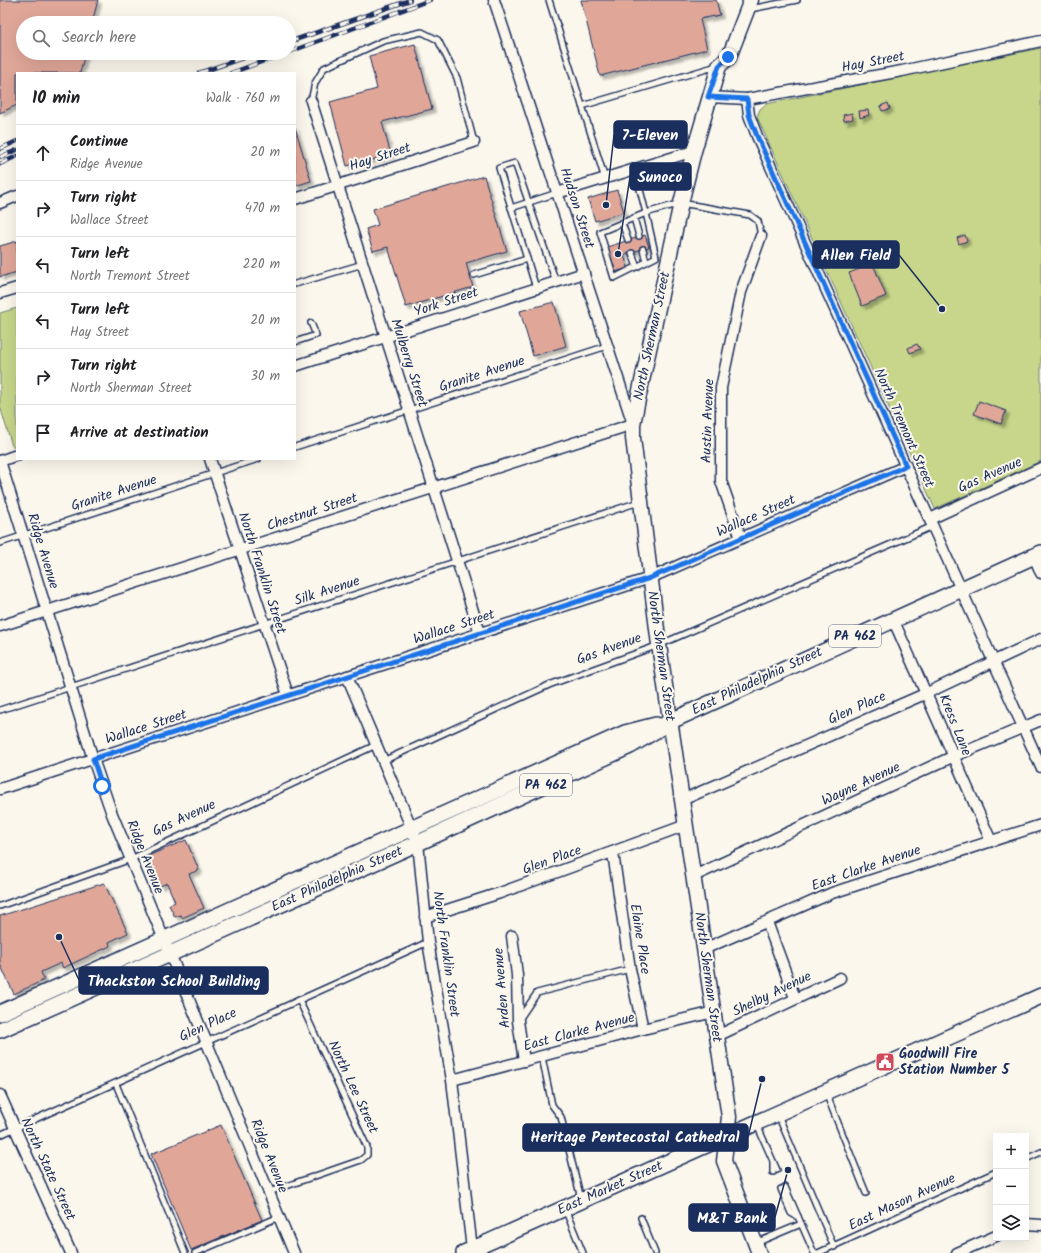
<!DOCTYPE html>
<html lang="en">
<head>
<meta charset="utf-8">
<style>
	body { margin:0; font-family:Kalam,sans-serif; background:#f2f2f2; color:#202124 }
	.controls { position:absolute; right:12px; bottom:12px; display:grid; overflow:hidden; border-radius:0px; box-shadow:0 4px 16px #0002 }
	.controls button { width:36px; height:36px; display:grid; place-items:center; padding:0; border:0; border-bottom:1px solid #e0e0e0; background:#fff; color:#202124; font:20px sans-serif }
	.stop { position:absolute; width:12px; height:12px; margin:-9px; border:3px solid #1a73e8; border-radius:50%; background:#fff }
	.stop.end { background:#1a73e8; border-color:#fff; box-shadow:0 1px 4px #0008 }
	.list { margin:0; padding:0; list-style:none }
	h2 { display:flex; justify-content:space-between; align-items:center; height:52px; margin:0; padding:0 16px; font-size:17px }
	h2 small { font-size:13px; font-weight:400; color:#757577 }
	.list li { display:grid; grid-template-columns:26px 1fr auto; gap:12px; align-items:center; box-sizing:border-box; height:56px; padding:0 16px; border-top:1px solid #e0e0e0 }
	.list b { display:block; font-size:15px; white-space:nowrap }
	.list p { margin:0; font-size:13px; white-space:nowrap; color:#757577 }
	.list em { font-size:13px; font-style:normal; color:#757577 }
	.icon { flex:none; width:22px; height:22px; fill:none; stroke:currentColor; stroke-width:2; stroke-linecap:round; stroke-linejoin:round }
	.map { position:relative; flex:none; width:1041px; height:1253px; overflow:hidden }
	.search { position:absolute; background:#fff; box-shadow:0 4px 16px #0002; left:16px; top:16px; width:280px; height:44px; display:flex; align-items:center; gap:10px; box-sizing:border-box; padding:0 14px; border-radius:22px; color:#757577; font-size:15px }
	.panel { position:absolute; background:#fff; box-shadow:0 4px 16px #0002; left:16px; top:72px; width:280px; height:388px; border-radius:0px }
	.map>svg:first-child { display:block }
	.green { fill:#c7d68a; stroke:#718274 }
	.building { fill:#e0a799; stroke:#1b2f5e; filter:url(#shadow) }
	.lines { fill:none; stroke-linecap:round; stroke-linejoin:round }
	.service-casing { stroke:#1b2f5e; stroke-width:8 }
	.minor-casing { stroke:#1b2f5e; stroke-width:13 }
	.secondary-casing { stroke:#1b2f5e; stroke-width:17 }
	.primary-casing { stroke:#1b2f5e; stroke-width:18 }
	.service { stroke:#fbf7ec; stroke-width:5 }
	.minor { stroke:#fbf7ec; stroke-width:10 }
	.secondary { stroke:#fbf7ec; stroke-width:14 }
	.primary { stroke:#fbf7ec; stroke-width:15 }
	.rail-casing { stroke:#1b2f5e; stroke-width:4.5 }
	.rail { stroke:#fbf7ec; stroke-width:3; stroke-dasharray:9; stroke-linecap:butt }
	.route { stroke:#1a73e8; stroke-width:5 }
	.labels { text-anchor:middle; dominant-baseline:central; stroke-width:4; stroke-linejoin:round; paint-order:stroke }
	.shield { fill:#fbf7ec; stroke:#5e6b89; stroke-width:1 }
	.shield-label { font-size:13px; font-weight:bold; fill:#1b2f5e }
	.street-label { font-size:14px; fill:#1b2f5e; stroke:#fbf7ec }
	.poi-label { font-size:14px; font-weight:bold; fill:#1b2f5e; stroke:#fbf7ec; text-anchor:start }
	.leader { fill:none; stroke:#1b2f5e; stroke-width:1.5 }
	.callout-dot { fill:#1b2f5e; stroke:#fbf7ec; stroke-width:1.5 }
	.callout { fill:#1b2f5e; stroke:#1b2f5e; stroke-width:1.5 }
	.callout-label { font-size:15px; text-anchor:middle; font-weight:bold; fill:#fff }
</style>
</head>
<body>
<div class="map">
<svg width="1041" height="1253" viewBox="0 0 1041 1253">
	<defs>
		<filter id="shadow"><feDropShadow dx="3.5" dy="3.5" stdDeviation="1" flood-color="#0004"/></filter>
	</defs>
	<rect width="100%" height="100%" fill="#fbf7ec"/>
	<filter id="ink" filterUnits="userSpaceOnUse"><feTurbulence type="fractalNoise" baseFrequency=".025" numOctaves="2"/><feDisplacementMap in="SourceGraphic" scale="8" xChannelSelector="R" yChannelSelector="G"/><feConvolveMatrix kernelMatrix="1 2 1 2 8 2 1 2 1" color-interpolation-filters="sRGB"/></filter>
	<g filter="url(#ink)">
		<g class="green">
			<polygon points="1041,48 1041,461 935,509 757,117 760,109 766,104"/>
			<polygon points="17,308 17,446 12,446 0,406 0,313"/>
		</g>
		<g class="building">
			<polygon points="0,0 98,0 92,23 23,23 23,53 85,53 80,73 17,73 17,105 0,113"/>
			<polygon points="581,0 716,0 720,15 700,19 707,49 600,76"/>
			<polygon points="415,44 432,109 382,122 391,155 347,166 330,102 377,89 369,56"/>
			<polygon points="888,103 890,109 882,111 880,106"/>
			<polygon points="868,110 869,115 860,118 859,111"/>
			<polygon points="852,113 853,119 844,121 843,115"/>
			<polygon points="295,127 311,181 295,186"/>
			<polygon points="484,176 507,251 466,263 473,287 406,307 388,247 373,251 366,229 378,225 373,209"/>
			<polygon points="617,190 624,212 595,221 588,199"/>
			<polygon points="645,235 649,247 624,255 628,268 615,272 607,247"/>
			<polygon points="965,235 967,241 959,244 957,238"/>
			<polygon points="17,241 17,272 0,277 0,246"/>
			<polygon points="873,264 886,296 862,306 849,273"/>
			<polygon points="554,302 566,346 533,356 520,311"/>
			<polygon points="917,344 920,349 910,353 908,348"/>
			<polygon points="979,401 1006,411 1001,424 974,414"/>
			<polygon points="186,840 199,870 189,874 204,908 182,918 181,915 175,917 169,905 175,902 167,883 160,886 148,856"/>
			<polygon points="104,883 128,933 109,942 110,946 63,968 61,963 41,972 44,980 14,994 0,964 0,916"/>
			<polygon points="221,1125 262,1220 191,1250 151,1154"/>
		</g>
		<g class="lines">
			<defs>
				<g id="service">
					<polyline points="549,0 605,179"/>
					<polyline points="750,9 797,0"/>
					<polyline points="311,101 315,83 324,68 383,41 422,32 438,40 457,78 474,142"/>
					<polyline points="582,106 717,66"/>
					<polyline points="635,170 646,213 681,203 750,215 758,221 761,236"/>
					<polyline points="511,208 557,193"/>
					<polygon points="646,213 656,257 614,278 600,232"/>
					<polyline points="634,218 639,236"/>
					<polyline points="622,223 628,240"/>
					<polyline points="643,249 646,262"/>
					<polyline points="632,253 637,267"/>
					<polyline points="474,275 527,259"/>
					<polyline points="295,284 363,264"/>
					<polyline points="536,288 499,168 515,163 556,282"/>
					<polyline points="295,342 316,335 311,323"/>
					<polyline points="295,447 607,346"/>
					<polyline points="0,543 258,459"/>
					<polyline points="0,710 639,502"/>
					<polyline points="383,761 549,685 659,645 933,526"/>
					<polyline points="0,906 131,859 376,745"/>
					<polyline points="520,1018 537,993 630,969"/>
					<polyline points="542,1057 552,1105 561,1117 581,1199"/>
					<polyline points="116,1084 185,1253"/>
					<polyline points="826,1093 866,1193"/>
					<polyline points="778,1115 834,1247"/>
					<polyline points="757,1125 777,1170"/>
					<polyline points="0,1135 428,942"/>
					<polyline points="1026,1159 1041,1152"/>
					<polyline points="773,1172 773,1162"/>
					<polyline points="785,1187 814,1253"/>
					<polyline points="781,1189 791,1213 798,1217"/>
					<polyline points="269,1192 361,1160 367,1155 367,1147 299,1000"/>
					<polyline points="565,1209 583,1253"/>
					<polyline points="641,1218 655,1253"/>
					<polyline points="756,1243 801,1224"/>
					<polyline points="195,1253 279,1217"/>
					<polyline points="818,1253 996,1172"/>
				</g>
				<g id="minor">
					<polyline points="709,97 747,99 902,71 1041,41"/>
					<polyline points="747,99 749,115 757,136 1041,767"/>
					<polyline points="311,101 480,633"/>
					<polyline points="557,193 694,151"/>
					<polyline points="295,199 474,142"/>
					<polyline points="0,203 17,196"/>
					<polyline points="0,293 17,288"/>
					<polyline points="295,366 584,273"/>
					<polyline points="210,459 288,695"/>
					<polyline points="0,461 93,759 112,814 294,1253"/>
					<polyline points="0,461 17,455"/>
					<polyline points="930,519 1041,468"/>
					<polyline points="741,538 721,481 721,388 741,292 761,236"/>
					<polyline points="1034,556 1041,573"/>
					<polyline points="893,619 991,841"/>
					<polyline points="0,626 633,424 494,0"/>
					<polyline points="347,676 418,843 428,942 452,1080 472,1249"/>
					<polyline points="0,789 650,578 906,466"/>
					<polyline points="682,800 927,693 1041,639"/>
					<polyline points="613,853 630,969 643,1029"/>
					<polyline points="694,876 952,757 1041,720"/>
					<polyline points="425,917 500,893 686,825"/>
					<polyline points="767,922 795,998"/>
					<polyline points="512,936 517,975 518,1021 524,1061"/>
					<polyline points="704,949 832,893 1041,825"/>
					<polyline points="717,1036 840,978"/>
					<polyline points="452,1080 643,1029 714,1012"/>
					<polyline points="0,1095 71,1253"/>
					<polyline points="1026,1224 1041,1225"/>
					<polyline points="957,1253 996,1236"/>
				</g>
				<polyline id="secondary" points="751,0 729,57 719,66 694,151 681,203 639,395 633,424 633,438 659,645 729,1117 724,1161 759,1253"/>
				<g id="primary">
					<polyline points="0,1013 625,733 656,725"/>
					<polyline points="0,1030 418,843 630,746 671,721 1041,553"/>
					<polyline points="464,1253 1041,996"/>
				</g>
			</defs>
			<use href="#service" class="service-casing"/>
			<use href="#minor" class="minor-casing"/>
			<use href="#secondary" class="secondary-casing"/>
			<use href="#primary" class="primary-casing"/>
			<use href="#service" class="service"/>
			<use href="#minor" class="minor"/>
			<use href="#secondary" class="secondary"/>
			<use href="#primary" class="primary"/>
			<defs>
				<g id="rail">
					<polyline points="289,42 410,0"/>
					<polyline points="289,52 430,0"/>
					<polyline points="199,73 257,53"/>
					<polyline points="231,73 286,53"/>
					<polyline points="0,149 17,141"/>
					<polyline points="0,157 17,150"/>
					<polyline points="0,164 17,156"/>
				</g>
			</defs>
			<use href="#rail" class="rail-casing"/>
			<use href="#rail" class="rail"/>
		</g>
	</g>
	<g class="lines" filter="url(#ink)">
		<polyline class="route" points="102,786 93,759 650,578 906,466 757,136 749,115 747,99 708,97 719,66 728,57"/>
	</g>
	<defs>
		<symbol id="civic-square" viewBox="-11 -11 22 22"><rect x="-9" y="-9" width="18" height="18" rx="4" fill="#d1495b" stroke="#fbf7ec"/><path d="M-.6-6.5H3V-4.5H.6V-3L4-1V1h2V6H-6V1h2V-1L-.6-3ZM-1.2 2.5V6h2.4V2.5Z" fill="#fff"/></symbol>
	</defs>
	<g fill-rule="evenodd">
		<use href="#civic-square" x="874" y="1051" width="22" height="22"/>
	</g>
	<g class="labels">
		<g class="shield">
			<rect x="829" y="625" width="52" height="22" rx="3"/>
			<rect x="520" y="774" width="52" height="22" rx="3"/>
		</g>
		<g class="shield-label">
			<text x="855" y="636">PA 462</text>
			<text x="546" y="785">PA 462</text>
		</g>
		<g class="street-label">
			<text transform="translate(873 62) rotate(-11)">Hay Street</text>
			<text transform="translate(380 157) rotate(-18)">Hay Street</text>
			<text transform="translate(577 208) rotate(72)">Hudson Street</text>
			<text transform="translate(446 302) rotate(-18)">York Street</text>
			<text transform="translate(652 336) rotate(-78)">North Sherman Street</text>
			<text transform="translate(409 363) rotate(72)">Mulberry Street</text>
			<text transform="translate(482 374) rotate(-18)">Granite Avenue</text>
			<text transform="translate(708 421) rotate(-88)">Austin Avenue</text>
			<text transform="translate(904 428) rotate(66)">North Tremont Street</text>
			<text transform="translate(990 475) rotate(-24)">Gas Avenue</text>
			<text transform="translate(114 493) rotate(-18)">Granite Avenue</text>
			<text transform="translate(312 512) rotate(-18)">Chestnut Street</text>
			<text transform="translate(756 516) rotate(-24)">Wallace Street</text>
			<text transform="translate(43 551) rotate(73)">Ridge Avenue</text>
			<text transform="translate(262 573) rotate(72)">North Franklin Street</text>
			<text transform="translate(327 591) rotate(-18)">Silk Avenue</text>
			<text transform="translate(454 627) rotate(-18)">Wallace Street</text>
			<text transform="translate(609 649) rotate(-20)">Gas Avenue</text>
			<text transform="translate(661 656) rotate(82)">North Sherman Street</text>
			<text transform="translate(757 681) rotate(-25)">East Philadelphia Street</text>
			<text transform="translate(857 708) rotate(-24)">Glen Place</text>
			<text transform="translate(955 725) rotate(68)">Kress Lane</text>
			<text transform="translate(146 727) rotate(-18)">Wallace Street</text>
			<text transform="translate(861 784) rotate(-25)">Wayne Avenue</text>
			<text transform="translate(184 818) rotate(-25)">Gas Avenue</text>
			<text transform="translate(145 857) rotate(68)">Ridge Avenue</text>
			<text transform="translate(552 860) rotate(-20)">Glen Place</text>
			<text transform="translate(866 868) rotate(-19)">East Clarke Avenue</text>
			<text transform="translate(337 879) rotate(-24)">East Philadelphia Street</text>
			<text transform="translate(640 939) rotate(81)">Elaine Place</text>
			<text transform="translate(446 954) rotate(82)">North Franklin Street</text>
			<text transform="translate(708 977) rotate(82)">North Sherman Street</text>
			<text transform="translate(502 988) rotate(-95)">Arden Avenue</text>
			<text transform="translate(772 994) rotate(-26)">Shelby Avenue</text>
			<text transform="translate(208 1025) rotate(-25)">Glen Place</text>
			<text transform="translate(579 1032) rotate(-15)">East Clarke Avenue</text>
			<text transform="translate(353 1087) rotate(65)">North Lee Street</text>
			<text transform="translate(269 1156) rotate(68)">Ridge Avenue</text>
			<text transform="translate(48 1169) rotate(65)">North State Street</text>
			<text transform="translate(610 1188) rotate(-24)">East Market Street</text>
			<text transform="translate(902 1202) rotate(-25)">East Mason Avenue</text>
		</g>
		<g class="poi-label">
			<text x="899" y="1054">Goodwill Fire<tspan x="899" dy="16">Station Number 5</tspan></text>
		</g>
	</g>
	<path class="leader" d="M606 205L614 135M618 254L630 177M942 309L899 255M59 937L79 980M762 1079L748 1137M788 1170L775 1217"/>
	<g class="callout-dot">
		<circle cx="606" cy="205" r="4"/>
		<circle cx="618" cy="254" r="4"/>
		<circle cx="942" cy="309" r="4"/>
		<circle cx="59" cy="937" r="4"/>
		<circle cx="762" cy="1079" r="4"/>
		<circle cx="788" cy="1170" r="4"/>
	</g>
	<g class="callout">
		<rect x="614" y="121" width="73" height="27" rx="4"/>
		<rect x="630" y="163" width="61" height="27" rx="4"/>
		<rect x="813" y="241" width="86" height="27" rx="4"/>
		<rect x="79" y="967" width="189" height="27" rx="4"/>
		<rect x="523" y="1124" width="225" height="27" rx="4"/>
		<rect x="689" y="1204" width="86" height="27" rx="4"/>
	</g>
	<g class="callout-label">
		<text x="650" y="140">7-Eleven</text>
		<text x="660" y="182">Sunoco</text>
		<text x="856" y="260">Allen Field</text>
		<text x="174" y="986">Thackston School Building</text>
		<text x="635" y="1142">Heritage Pentecostal Cathedral</text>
		<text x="732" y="1223">M&amp;T Bank</text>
	</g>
</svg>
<div class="controls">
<button>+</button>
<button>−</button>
<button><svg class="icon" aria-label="layers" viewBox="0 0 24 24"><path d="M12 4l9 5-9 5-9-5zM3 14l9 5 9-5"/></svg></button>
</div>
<div class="stop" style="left:102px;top:786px"></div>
<div class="stop end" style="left:728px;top:57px"></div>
<div class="search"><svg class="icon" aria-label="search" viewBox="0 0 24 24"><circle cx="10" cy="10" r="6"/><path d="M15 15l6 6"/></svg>Search here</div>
<section class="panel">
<h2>10 min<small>Walk · 760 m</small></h2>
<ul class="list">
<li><svg class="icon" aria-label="ahead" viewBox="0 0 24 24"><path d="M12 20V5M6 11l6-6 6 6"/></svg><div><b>Continue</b><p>Ridge Avenue</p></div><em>20 m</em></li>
<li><svg class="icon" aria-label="right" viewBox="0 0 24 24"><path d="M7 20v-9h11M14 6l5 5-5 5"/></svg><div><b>Turn right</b><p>Wallace Street</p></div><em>470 m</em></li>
<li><svg class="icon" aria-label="left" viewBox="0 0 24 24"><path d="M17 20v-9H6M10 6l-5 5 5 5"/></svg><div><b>Turn left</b><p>North Tremont Street</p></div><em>220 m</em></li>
<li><svg class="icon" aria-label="left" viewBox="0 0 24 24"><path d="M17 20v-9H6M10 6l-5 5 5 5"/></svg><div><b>Turn left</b><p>Hay Street</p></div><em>20 m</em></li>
<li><svg class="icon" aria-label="right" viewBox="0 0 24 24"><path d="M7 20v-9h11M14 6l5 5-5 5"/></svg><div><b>Turn right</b><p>North Sherman Street</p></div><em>30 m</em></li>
<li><svg class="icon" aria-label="arrive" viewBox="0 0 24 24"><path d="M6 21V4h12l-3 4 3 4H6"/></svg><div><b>Arrive at destination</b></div></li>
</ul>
</section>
</div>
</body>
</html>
